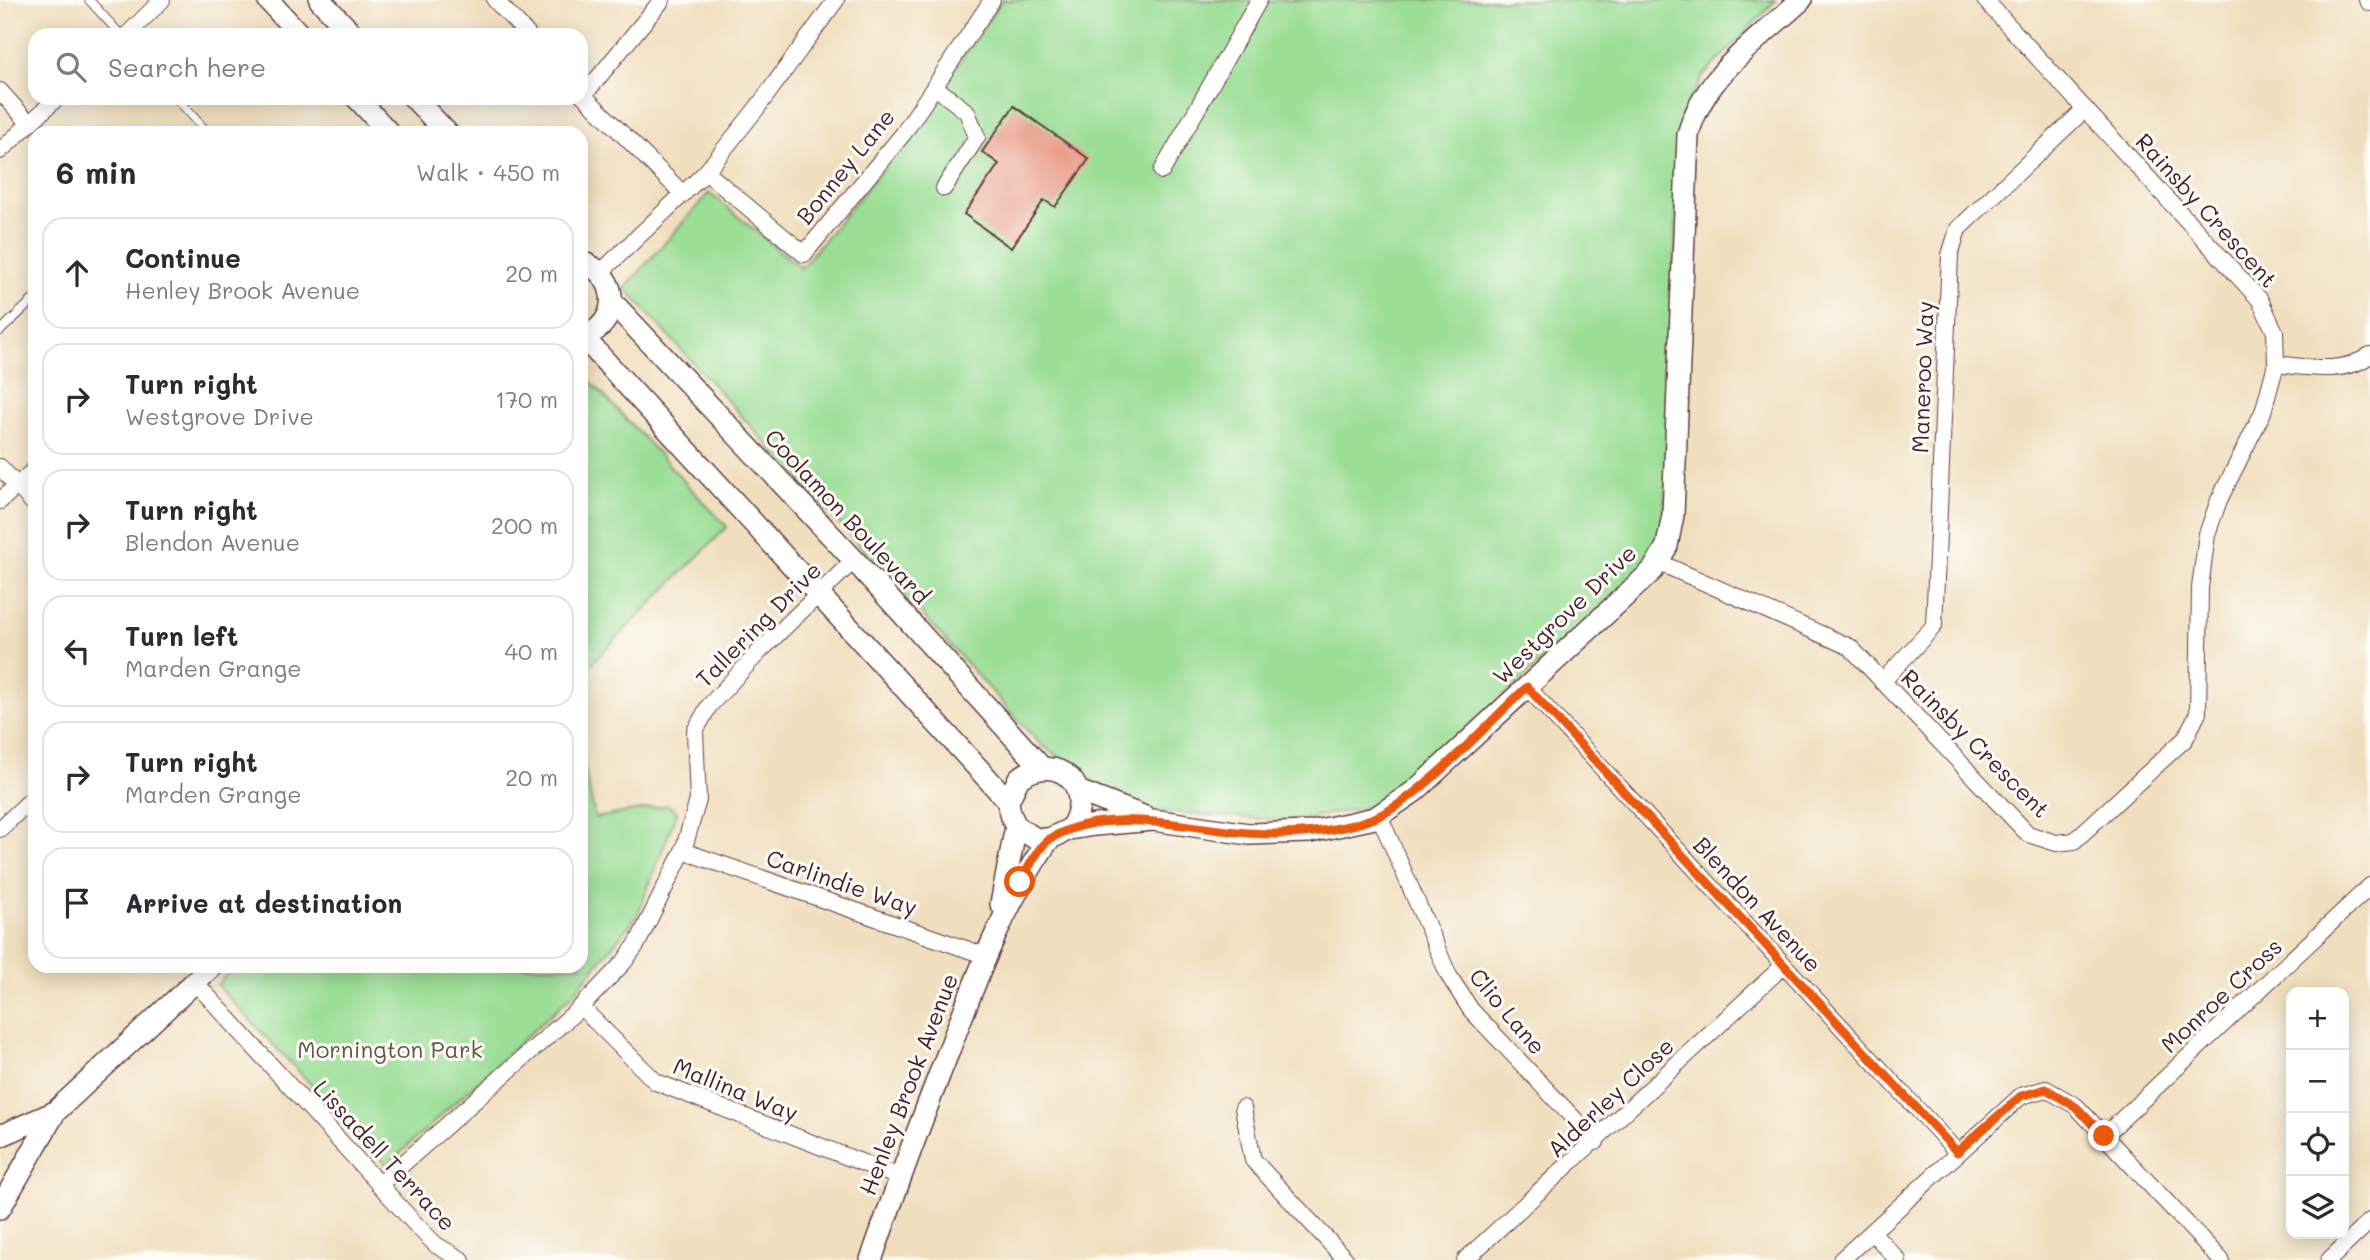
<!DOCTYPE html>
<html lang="en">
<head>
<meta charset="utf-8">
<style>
	body { margin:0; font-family:Mali,sans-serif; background:#f7f7f7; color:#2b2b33 }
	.controls { position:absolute; right:21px; bottom:21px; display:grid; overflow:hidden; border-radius:14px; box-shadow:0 4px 18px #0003 }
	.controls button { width:63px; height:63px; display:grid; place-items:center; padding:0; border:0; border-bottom:2px solid #e1e1e2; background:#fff; color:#2b2b33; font:35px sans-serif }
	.stop { position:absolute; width:21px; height:21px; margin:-16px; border:5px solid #ea580c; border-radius:50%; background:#fff }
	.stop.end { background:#ea580c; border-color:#fff; box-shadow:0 2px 7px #0008 }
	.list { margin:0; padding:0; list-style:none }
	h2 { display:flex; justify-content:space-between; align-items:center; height:91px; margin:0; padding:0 28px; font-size:30px }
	h2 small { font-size:23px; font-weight:400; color:#7c7c81 }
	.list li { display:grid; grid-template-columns:46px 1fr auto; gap:21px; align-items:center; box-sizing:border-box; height:112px; margin:0 14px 14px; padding:0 14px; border:2px solid #e1e1e2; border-radius:21px }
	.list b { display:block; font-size:26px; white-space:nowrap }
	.list p { margin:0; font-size:23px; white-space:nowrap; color:#7c7c81 }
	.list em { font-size:23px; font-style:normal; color:#7c7c81 }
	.icon { flex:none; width:38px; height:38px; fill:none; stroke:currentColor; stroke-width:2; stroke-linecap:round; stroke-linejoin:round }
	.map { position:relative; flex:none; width:2370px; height:1260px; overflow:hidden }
	.search { position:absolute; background:#fff; box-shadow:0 4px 18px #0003; left:28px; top:28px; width:560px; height:77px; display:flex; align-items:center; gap:18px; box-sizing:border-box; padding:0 24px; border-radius:21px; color:#7c7c81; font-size:26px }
	.panel { position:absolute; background:#fff; box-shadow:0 4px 18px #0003; left:28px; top:126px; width:560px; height:847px; border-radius:21px }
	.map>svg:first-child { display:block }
	.green { fill:#9bde96; stroke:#727e60; stroke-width:2 }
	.building { fill:#ea9e8b }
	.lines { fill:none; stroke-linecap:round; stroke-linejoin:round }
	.service-casing { stroke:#633c41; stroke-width:10 }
	.minor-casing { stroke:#633c41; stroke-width:18 }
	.tertiary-casing { stroke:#633c41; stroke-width:24 }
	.service { stroke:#fff; stroke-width:8 }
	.minor { stroke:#fff; stroke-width:16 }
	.tertiary { stroke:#fff; stroke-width:21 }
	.route { stroke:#ea580c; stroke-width:9 }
	.labels { text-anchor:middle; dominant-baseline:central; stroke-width:6; stroke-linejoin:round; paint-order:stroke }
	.street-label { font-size:23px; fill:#4a1f2b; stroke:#fdfcf7 }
	.park-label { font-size:23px; fill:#62584b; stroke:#fdfcf7 }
</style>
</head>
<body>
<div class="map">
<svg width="2370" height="1260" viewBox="0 0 2370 1260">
	<rect width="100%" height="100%" fill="#fdfcf7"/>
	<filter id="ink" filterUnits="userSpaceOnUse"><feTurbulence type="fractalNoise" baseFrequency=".0143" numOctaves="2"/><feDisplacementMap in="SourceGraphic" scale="14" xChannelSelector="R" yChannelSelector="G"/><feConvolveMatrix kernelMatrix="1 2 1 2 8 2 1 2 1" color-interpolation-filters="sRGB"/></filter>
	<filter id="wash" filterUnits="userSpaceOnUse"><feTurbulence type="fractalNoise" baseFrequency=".00686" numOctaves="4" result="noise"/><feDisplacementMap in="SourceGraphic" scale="28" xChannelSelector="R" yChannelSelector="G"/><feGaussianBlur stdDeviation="1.57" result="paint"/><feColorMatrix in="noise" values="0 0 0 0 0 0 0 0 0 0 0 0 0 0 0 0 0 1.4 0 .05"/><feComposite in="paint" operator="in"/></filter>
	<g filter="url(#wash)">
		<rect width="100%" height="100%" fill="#f0dfbe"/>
		<g class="green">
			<polygon points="1002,0 1776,0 1704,75 1680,120 1665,506 1661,535 1646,566 1417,776 1374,806 1291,821 1150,811 1107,790 1040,744 625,288 709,193 801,268 906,140"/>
			<polygon points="581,371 727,527 581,674"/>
			<polygon points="581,751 595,818 668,805 677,812 637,916 574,993 387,1165 217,985 235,966 581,966"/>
		</g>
		<g id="blocks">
			<polygon class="building" points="1014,106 1089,159 1055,207 1044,200 1011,248 964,214 999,164 982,152"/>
		</g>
	</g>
	<g filter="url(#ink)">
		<use href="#blocks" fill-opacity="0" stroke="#633c41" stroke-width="2"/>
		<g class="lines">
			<defs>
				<g id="service">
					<polyline points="89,0 121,35"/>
					<polyline points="176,98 208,133"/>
					<polyline points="0,331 35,298"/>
				</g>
				<g id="minor">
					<polyline points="495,0 528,35"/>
					<polyline points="2367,0 2370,3"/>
					<polyline points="127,35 162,0"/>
					<polyline points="935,87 967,112 977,137 944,188"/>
					<polyline points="0,91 29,123"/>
					<polyline points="581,93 683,194"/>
					<polyline points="584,95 662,0"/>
					<polyline points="0,151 57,98"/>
					<polyline points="1162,171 1259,0"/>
					<polyline points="706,172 804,254 903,134 992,0"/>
					<polyline points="601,272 706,172 757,108 836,0"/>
					<path d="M2276,364C2306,367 2344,375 2370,355"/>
					<polyline points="0,467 35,505"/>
					<polyline points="0,501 35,469"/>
					<polyline points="1658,562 1850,647 2028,834 2056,843 2074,841 2185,739 2198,713 2200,588 2207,534 2219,500 2263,412 2276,364 2275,332 2260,300 1985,0"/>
					<polyline points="1882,682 1934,626 1950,255 1958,229 2085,109"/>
					<polyline points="1527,687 1957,1152"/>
					<polyline points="1379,815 1449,976 1471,1010 1596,1142"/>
					<polyline points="0,829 35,796"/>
					<polyline points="683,851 986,956"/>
					<polyline points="195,982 417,1226 436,1245 462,1260"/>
					<polyline points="581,1007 656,1082 899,1177"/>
					<polyline points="1243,1108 1253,1160 1346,1260"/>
					<polyline points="2104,1136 2370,886"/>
					<polyline points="379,1185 581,1007 624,962 637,944 683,851 698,800 695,731 709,706 759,652 854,560"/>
					<polyline points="1872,1232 1898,1260"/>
					<polyline points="1465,1260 1784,965"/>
					<polyline points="1841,1260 2021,1096 2046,1089 2076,1106 2221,1260"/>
					<polyline points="2329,1260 2370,1221"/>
				</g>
				<g id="tertiary">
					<polyline points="268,0 300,35"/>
					<polyline points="320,0 353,35"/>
					<polyline points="357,98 389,133"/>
					<polyline points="414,98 447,133"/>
					<path d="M581,262C621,274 622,326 581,337"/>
					<polyline points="613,303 854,560 1041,767"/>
					<polyline points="583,337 1008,801"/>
					<polyline points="1078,791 1145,817"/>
					<path d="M1070,829C1097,789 1059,750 1019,778L1008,801L1010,814L1016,826L1036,839H1049L1070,829L1095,825L1153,820L1249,834L1310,832L1375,818L1415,791L1653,570L1667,546L1673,515L1688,135C1703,76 1758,40 1801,0"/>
					<polyline points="1001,904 1016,826"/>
					<polyline points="0,1136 55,1112"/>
					<polyline points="0,1208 55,1112 212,966"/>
					<path d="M871,1260C896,1188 923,1116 951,1045C979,971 1004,905 1049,839"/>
				</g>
			</defs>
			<use href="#service" class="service-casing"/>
			<use href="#minor" class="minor-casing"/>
			<use href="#tertiary" class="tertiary-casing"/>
			<use href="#service" class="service"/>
			<use href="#minor" class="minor"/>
			<use href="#tertiary" class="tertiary"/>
		</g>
	</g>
	<g class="lines" filter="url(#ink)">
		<path class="route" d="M1020,882C1028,870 1038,846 1050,839C1104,804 1189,829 1248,833C1288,836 1336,833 1374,818C1417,802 1490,721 1527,687L1957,1152L2021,1096L2046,1089L2076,1107L2104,1136"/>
	</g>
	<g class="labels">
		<g class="street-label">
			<text transform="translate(845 166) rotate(-51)">Bonney Lane</text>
			<text transform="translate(2207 210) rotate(48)">Rainsby Crescent</text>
			<text transform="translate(1922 377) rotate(-88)">Maneroo Way</text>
			<text transform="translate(848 516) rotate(47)">Coolamon Boulevard</text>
			<text transform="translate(1564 614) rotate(-44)">Westgrove Drive</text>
			<text transform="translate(758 624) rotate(-45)">Tallering Drive</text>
			<text transform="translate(1976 743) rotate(45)">Rainsby Crescent</text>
			<text transform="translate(842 882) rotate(19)">Carlindie Way</text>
			<text transform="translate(1758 904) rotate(47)">Blendon Avenue</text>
			<text transform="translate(2221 995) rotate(-43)">Monroe Cross</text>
			<text transform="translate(1508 1011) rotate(50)">Clio Lane</text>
			<text transform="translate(908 1084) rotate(-69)">Henley Brook Avenue</text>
			<text transform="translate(736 1089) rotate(22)">Mallina Way</text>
			<text transform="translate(1610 1097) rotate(-43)">Alderley Close</text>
			<text transform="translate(385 1155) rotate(47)">Lissadell Terrace</text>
		</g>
		<g class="park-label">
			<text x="390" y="1049">Mornington Park</text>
		</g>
	</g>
</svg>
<div class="controls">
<button>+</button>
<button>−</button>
<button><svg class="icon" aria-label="locate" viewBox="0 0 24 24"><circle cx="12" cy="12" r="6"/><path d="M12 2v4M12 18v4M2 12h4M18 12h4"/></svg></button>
<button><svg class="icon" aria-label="layers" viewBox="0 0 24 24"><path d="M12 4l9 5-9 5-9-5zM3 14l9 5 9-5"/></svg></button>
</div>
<div class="stop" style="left:1020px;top:882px"></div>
<div class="stop end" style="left:2104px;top:1136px"></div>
<div class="search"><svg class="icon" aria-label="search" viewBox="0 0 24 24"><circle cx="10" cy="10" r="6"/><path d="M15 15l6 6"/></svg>Search here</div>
<section class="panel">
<h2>6 min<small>Walk · 450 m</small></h2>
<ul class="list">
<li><svg class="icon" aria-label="ahead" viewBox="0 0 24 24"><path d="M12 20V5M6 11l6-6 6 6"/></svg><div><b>Continue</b><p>Henley Brook Avenue</p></div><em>20 m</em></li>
<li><svg class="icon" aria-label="right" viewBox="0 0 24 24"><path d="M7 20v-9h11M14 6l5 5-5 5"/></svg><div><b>Turn right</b><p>Westgrove Drive</p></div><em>170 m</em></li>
<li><svg class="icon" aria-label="right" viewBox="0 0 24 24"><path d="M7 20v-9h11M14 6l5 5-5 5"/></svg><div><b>Turn right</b><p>Blendon Avenue</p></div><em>200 m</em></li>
<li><svg class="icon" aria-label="left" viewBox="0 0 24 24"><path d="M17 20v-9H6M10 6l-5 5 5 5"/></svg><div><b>Turn left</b><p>Marden Grange</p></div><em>40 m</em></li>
<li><svg class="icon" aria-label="right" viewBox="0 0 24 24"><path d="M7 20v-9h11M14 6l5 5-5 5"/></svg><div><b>Turn right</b><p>Marden Grange</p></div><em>20 m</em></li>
<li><svg class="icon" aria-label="arrive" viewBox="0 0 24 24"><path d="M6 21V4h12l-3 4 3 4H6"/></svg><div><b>Arrive at destination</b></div></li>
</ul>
</section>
</div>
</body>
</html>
